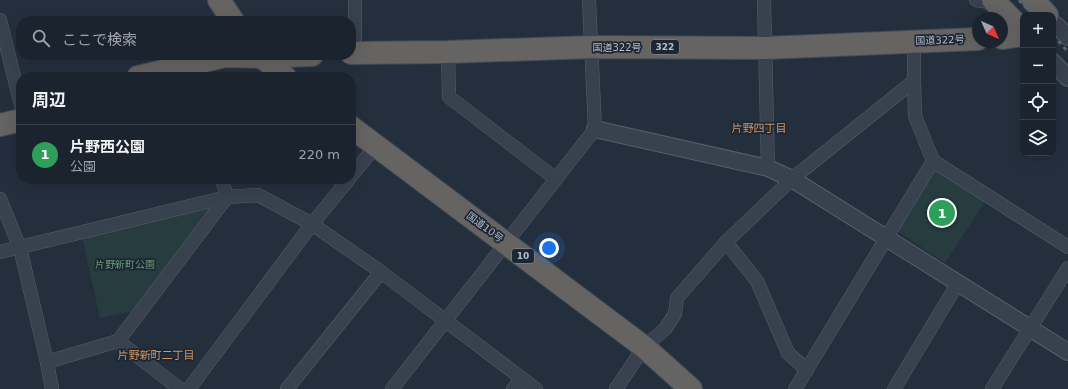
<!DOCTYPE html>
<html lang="ja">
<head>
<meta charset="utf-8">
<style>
	body { margin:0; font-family:"DejaVu Sans","Noto Sans JP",sans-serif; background:#282f3a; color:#f1f3f6 }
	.controls { position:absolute; right:12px; top:12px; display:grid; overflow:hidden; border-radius:8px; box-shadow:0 4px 16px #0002 }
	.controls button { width:36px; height:36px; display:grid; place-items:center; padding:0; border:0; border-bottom:1px solid #39404a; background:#1b232e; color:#f1f3f6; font:20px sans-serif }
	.compass { position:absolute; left:972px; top:12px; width:36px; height:36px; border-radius:50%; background:#1b232e; box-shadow:0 4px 16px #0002; rotate:135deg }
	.you { position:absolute; left:549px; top:248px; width:14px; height:14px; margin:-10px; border:3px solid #fff; border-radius:50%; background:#1a73e8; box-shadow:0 0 0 6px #1a73e833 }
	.badge { display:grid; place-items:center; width:26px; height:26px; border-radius:50%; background:#ea580c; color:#fff; font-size:13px; font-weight:700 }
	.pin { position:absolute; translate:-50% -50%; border:2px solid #fff; box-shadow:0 1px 4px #0006 }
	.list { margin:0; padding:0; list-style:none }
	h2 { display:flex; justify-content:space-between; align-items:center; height:52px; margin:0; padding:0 16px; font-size:17px }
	h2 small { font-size:13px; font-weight:400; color:#a0a4aa }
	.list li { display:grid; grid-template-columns:26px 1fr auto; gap:12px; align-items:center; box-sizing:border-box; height:60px; padding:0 16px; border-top:1px solid #39404a }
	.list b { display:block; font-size:15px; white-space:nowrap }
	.list p { margin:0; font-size:13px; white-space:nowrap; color:#a0a4aa }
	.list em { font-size:13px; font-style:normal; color:#a0a4aa }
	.icon { flex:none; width:22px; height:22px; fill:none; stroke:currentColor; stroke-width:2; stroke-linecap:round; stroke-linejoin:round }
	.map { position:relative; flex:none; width:1068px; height:389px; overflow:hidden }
	.search { position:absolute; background:#1b232e; box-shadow:0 4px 16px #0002; left:16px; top:16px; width:340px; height:44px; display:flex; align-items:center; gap:10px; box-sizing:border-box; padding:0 14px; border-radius:16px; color:#a0a4aa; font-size:15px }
	.panel { position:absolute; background:#1b232e; box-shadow:0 4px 16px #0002; left:16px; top:72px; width:340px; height:112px; border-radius:16px }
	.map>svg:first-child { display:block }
	.green { fill:#263c3f }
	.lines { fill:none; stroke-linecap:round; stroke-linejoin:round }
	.minor-casing { stroke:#565f6c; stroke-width:14 }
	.tertiary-casing { stroke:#565f6c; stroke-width:18 }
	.trunk-casing { stroke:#434c59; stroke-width:24 }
	.minor { stroke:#38414e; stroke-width:13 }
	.tertiary { stroke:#38414e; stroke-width:16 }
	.trunk { stroke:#656462; stroke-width:22 }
	.rail { stroke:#5a6575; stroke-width:3; stroke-dasharray:4 4; stroke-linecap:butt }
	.labels { text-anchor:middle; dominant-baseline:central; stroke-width:3.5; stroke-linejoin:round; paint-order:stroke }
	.shield { fill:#1d2633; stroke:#878f9c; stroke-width:1 }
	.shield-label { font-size:9px; font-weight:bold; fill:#b4bcc9 }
	.street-label { font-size:10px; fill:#b4bcc9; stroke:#1d2633 }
	.park-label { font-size:10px; fill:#6b9a76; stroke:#1d2633 }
	.neighbourhood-label { font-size:11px; fill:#d59563; stroke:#1d2633 }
</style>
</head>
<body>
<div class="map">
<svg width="1068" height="389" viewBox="0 0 1068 389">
	<rect width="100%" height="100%" fill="#242f3e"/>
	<g class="green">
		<polygon points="939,164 988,197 945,263 896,230"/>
		<polygon points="207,206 211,213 135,311 100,318 82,236"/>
	</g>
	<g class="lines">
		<defs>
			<g id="minor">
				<polyline points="355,0 355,37"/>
				<polyline points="764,0 768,168"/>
				<polyline points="976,0 995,3"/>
				<polyline points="0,20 21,105"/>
				<polyline points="448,52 449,97 556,179"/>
				<polyline points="933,161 1068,247"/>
				<polyline points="351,176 376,146"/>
				<polyline points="222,179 227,197"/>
				<polyline points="0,199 20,248 47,362 52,389"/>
				<polyline points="726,242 757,281 788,353 807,370"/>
				<polyline points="0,252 227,197 258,195 312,224 381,272 536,389"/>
				<polyline points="118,341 180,389"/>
				<polyline points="47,362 118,341 227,197"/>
				<polyline points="189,389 312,224 349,179"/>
				<polyline points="287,389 381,272"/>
				<polyline points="392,389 595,129 589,0"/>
				<polyline points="513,389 522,378"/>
				<polyline points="616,389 644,347 665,329 675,314 677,298 726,242 792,179 914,81"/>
				<polyline points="795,389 933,161 915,116 914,81 914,41"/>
				<polyline points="894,389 958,283"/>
				<polyline points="992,389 1068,268"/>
			</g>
			<g id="tertiary">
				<polyline points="1055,24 1068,37"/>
				<polyline points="1053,62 1068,78"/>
				<polyline points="595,129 768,168 792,179 1068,352"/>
			</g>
			<g id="trunk">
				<polyline points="219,0 233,21"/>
				<polyline points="993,0 1023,31"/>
				<polyline points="1033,0 1047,15"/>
				<polyline points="1002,38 1023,35"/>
				<polyline points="351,53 448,52 592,47 765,48 978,39"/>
				<polyline points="260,55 285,77"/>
				<polyline points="138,77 225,56 261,57 312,55"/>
				<polyline points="0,125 21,120"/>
				<polyline points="351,127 644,347 691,389"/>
			</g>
		</defs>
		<use href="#minor" class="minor-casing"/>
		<use href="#tertiary" class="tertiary-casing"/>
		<use href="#trunk" class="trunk-casing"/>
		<use href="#minor" class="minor"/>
		<use href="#tertiary" class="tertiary"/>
		<use href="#trunk" class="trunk"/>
		<g class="rail">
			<polyline points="1019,0 1033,15"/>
			<polyline points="1053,35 1068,52"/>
		</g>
	</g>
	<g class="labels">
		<g class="shield">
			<rect x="651" y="40" width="28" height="14" rx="3"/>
			<rect x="512" y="249" width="22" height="14" rx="3"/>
		</g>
		<g class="shield-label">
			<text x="665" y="47">322</text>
			<text x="523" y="256">10</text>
		</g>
		<g class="street-label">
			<text transform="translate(940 40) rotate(-2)">国道322号</text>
			<text x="617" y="47">国道322号</text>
			<text transform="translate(485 227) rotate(37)">国道10号</text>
		</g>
		<g class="park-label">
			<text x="125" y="264">片野新町公園</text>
		</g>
		<g class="neighbourhood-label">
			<text x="759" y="128">片野四丁目</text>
			<text x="156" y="355">片野新町二丁目</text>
		</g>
	</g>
</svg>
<div class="controls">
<button>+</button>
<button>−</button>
<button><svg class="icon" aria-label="locate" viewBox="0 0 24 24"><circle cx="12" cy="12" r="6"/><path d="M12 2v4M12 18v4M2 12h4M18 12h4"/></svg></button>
<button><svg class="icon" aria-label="layers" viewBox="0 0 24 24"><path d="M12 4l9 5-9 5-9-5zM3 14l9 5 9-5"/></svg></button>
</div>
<svg class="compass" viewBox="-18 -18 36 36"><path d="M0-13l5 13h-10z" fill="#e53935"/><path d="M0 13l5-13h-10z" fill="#a0a4aa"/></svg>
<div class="you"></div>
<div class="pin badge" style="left:942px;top:213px;background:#2e9e5b">1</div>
<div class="search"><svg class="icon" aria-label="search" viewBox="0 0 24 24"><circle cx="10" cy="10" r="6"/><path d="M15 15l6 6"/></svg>ここで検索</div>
<section class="panel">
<h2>周辺<small></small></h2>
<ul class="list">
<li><span class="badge" style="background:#2e9e5b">1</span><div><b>片野西公園</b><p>公園</p></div><em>220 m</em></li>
</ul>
</section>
</div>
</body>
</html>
